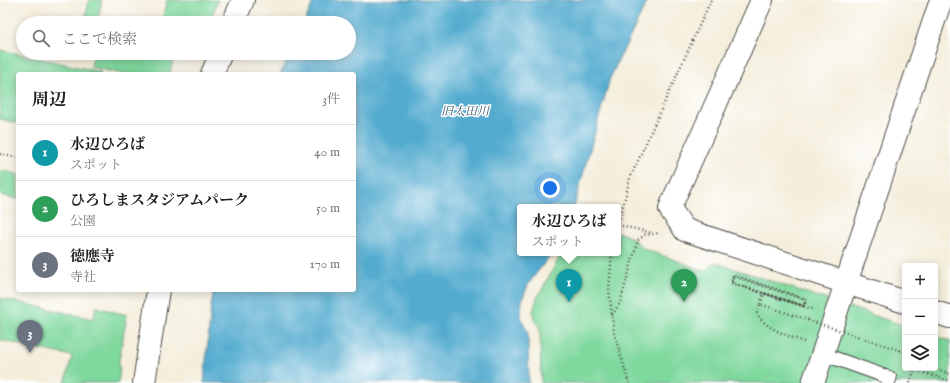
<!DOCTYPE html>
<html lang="ja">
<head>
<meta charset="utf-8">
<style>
	body { margin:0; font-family:"IM FELL English","Noto Serif JP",serif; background:#f6f6f6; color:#202124 }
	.controls { position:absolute; right:12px; bottom:12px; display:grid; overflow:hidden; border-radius:4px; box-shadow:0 2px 10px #0003 }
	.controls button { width:36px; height:36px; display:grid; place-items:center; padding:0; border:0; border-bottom:1px solid #e0e0e0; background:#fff; color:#202124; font:20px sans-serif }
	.you { position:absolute; left:550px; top:188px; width:14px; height:14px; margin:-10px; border:3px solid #fff; border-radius:50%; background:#1a73e8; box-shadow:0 0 0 6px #1a73e833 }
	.badge { display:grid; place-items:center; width:26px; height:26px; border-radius:50%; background:#111827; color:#fff; font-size:13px; font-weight:700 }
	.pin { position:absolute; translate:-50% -33px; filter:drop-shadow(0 1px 2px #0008) }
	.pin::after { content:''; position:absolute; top:21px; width:14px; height:12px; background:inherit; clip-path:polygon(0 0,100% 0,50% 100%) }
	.popup { position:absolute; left:517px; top:204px; width:104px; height:52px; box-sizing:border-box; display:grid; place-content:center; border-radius:4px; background:#fff; filter:drop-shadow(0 1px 3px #0005); font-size:13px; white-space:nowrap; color:#757577 }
	.popup b { font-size:15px; color:#202124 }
	.popup::after { content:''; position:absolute; left:50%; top:100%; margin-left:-8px; border:8px solid transparent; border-top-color:#fff }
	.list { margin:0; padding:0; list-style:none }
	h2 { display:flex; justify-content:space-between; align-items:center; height:52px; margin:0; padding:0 16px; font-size:17px }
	h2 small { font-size:13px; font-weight:400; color:#757577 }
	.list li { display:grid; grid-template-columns:26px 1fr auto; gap:12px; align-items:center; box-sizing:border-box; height:56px; padding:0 16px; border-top:1px solid #e0e0e0 }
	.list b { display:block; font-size:15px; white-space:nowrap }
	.list p { margin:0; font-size:13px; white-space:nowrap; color:#757577 }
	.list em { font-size:13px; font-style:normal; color:#757577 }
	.icon { flex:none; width:22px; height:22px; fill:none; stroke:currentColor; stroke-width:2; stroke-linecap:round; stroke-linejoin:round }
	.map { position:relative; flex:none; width:950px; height:383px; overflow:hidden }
	.search { position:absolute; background:#fff; box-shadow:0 2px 10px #0003; left:16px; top:16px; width:340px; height:44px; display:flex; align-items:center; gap:10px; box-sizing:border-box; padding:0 14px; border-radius:22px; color:#757577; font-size:15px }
	.panel { position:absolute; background:#fff; box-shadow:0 2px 10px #0003; left:16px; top:72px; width:340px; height:220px; border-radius:4px }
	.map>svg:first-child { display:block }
	.green { fill:#7fd89d; stroke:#558264 }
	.water { fill:#52abcf; stroke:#3e6b7d }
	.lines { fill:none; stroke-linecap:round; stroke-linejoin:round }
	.service-casing { stroke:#494845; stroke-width:15 }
	.minor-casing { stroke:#494845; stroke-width:24 }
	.tertiary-casing { stroke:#494845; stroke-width:24 }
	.path { stroke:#494845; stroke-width:2.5; stroke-dasharray:1 3; stroke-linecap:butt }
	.service { stroke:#fff; stroke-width:13 }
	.minor { stroke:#fff; stroke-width:22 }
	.tertiary { stroke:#fff; stroke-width:22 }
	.path-bridge { stroke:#494845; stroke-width:2.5; stroke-dasharray:1 3; stroke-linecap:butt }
	.labels { text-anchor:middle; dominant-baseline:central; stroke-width:3; stroke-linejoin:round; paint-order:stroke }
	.water-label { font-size:12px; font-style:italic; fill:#3b5e6d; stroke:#fff }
</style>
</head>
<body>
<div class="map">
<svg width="950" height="383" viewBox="0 0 950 383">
	<rect width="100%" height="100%" fill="#fff"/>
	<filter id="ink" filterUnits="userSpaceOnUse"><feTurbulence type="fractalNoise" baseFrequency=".025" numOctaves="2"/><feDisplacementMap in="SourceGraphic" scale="8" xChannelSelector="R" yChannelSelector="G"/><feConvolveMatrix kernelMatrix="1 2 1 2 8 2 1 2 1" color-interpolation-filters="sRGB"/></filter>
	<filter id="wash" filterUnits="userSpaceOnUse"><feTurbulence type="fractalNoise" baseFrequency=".012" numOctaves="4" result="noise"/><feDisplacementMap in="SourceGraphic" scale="16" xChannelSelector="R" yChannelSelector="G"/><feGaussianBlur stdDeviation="0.9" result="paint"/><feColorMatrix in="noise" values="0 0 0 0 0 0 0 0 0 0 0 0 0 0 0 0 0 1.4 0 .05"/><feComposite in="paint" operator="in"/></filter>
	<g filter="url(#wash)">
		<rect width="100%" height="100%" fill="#f4eedb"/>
		<g class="green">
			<polygon points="89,0 102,0 97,23 85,21"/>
			<polygon points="167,0 218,0 209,23 161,23"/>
			<polygon points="0,50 101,72 100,74 18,74 18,123 0,119"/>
			<polygon points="94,53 168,53 174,54 170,74 123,74 91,67"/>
			<polygon points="0,170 18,174 18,199 0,195"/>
			<polygon points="618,232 632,238 644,249 705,271 714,262 905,326 905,368 935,368 935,336 950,341 950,383 541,383 540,328 534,319 533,312 537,298 562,253 618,253"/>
			<polygon points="0,298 93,319 96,307 127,315 118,366 120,367 118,383 65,383 72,356 0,340"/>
		</g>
		<polygon class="water" points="314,0 648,0 610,78 574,207 520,207 520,253 552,253 529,283 522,300 521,317 528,333 529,383 204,383 211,305 214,290 354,290 354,74 280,74 290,53 349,53 349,23 304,23"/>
	</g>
	<g filter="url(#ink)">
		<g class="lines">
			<defs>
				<polyline id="service" points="823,354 890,378 888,383"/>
				<g id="minor">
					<polyline points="685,230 670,209 672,203 762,0"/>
					<polyline points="846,283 941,0"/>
				</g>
				<g id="tertiary">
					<polyline points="233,23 243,0"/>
					<polyline points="212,74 221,53"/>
					<polyline points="685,230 905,302"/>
					<polyline points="935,312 950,317"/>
					<polyline points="144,383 158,290"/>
					<polyline points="813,383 846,283"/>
				</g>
			</defs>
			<use href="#service" class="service-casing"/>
			<use href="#minor" class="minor-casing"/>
			<use href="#tertiary" class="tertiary-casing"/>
			<g class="path">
				<polyline points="0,154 18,158"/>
				<polyline points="618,225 653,233"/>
				<polyline points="618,226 630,178 711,0"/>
				<polyline points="612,253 609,290 614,333 629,383"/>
				<polyline points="760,304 764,293"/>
				<polyline points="612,315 620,303 638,240 645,235 660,233"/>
				<path d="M804,342C789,336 763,328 757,313L760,304L808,320"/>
				<polyline points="909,368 950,381"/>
				<polyline points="933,368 950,374"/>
			</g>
			<use href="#service" class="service"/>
			<use href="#minor" class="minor"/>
			<use href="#tertiary" class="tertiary"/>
			<g class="path-bridge">
				<polyline points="764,293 804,306 806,299 734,275 732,283 804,306 806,300 733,276 731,283 815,310"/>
				<polyline points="808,320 905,352"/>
				<polyline points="910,383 915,368"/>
			</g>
		</g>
	</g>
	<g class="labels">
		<g class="water-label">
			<text x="465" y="111">旧太田川</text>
		</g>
	</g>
</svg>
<div class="controls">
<button>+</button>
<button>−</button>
<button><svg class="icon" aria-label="layers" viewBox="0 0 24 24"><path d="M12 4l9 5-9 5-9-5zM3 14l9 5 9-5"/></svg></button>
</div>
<div class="you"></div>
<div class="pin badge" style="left:569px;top:302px;background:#0f9aa8">1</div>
<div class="popup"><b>水辺ひろば</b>スポット</div>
<div class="pin badge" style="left:684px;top:302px;background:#2e9e5b">2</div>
<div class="pin badge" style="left:30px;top:353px;background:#6b7280">3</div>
<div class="search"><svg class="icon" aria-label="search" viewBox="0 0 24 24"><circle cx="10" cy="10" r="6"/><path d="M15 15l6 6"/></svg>ここで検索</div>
<section class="panel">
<h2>周辺<small>3件</small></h2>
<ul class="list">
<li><span class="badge" style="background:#0f9aa8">1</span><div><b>水辺ひろば</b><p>スポット</p></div><em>40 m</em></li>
<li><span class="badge" style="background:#2e9e5b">2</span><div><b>ひろしまスタジアムパーク</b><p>公園</p></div><em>50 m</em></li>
<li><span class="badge" style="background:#6b7280">3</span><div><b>徳應寺</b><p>寺社</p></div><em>170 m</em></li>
</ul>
</section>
</div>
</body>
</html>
